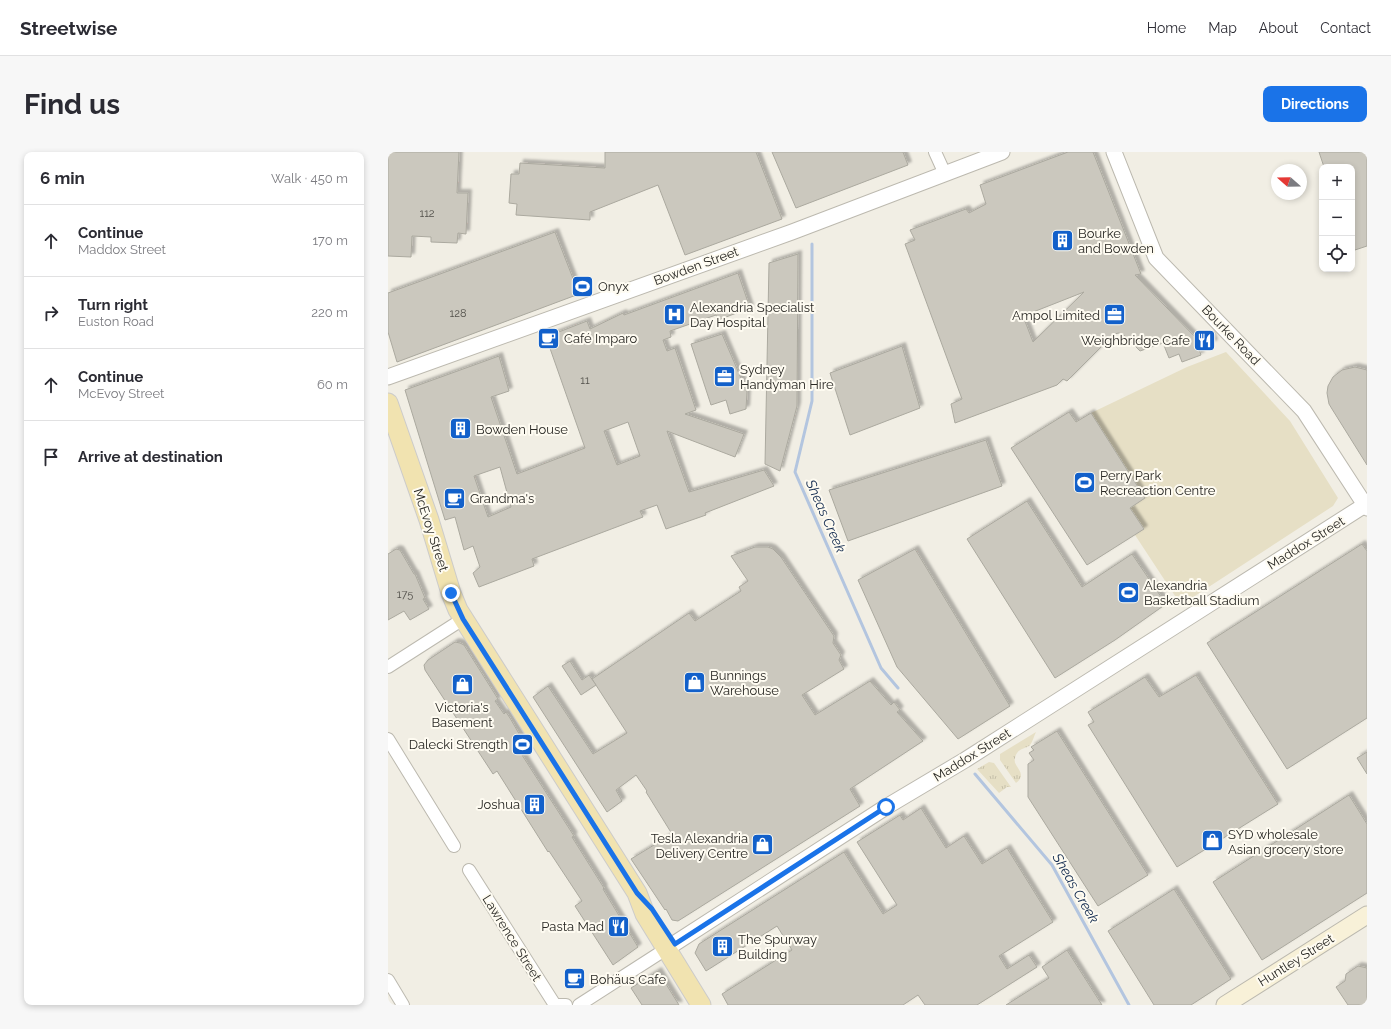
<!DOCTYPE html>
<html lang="en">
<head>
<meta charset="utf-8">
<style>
	body { margin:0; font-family:Raleway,sans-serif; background:#f7f7f7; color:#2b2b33 }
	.controls { position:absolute; right:12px; top:12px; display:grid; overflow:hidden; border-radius:8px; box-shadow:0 2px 6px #0003 }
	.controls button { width:36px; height:36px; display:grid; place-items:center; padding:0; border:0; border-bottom:1px solid #e1e1e2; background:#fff; color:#2b2b33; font:20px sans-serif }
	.compass { position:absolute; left:883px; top:12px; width:36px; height:36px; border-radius:50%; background:#fff; box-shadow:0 2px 6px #0003; rotate:290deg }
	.stop { position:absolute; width:12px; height:12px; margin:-9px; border:3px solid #1a73e8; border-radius:50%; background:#fff }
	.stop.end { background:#1a73e8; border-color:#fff; box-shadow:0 1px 4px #0008 }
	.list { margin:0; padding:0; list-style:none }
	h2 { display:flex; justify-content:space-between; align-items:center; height:52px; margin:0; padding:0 16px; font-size:17px }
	h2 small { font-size:13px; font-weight:400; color:#7c7c81 }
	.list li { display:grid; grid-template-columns:26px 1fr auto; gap:12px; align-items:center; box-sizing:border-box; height:72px; padding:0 16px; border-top:1px solid #e1e1e2 }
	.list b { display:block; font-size:15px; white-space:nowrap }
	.list p { margin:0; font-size:13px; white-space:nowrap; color:#7c7c81 }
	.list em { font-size:13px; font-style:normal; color:#7c7c81 }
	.icon { flex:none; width:22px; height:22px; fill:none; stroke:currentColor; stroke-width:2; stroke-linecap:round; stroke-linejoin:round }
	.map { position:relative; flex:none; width:979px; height:853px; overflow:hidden; border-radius:8px }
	header { display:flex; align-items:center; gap:24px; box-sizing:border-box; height:56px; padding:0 20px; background:#fff; border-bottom:1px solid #e1e1e2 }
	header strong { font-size:19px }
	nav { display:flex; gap:22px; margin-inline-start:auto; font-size:14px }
	.intro { display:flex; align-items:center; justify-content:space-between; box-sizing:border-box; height:96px; padding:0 24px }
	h1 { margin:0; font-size:28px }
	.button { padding:10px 18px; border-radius:8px; background:#1a73e8; color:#fff; font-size:14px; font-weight:700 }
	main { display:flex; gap:24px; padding:0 24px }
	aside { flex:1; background:#fff; border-radius:8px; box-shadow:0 2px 6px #0003 }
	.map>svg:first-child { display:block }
	.grass { fill:url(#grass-tufts) }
	.park { fill:#e6dfc5 }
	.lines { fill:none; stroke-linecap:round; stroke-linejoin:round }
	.stream { stroke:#b3c5df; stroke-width:3 }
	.building { fill:#cbc8be; stroke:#aba99f; fill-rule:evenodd; filter:url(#shadow) }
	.minor-casing { stroke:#bcb9af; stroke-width:14 }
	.tertiary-casing { stroke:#bcb9af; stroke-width:17 }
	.secondary-casing { stroke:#bcb9af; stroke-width:19 }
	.primary-casing { stroke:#cccbca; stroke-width:21 }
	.minor { stroke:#fff; stroke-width:12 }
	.tertiary { stroke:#fff; stroke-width:15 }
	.secondary { stroke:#f8f1d8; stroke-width:17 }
	.primary { stroke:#f1e3b0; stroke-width:19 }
	.route { stroke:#1a73e8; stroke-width:5 }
	.labels { text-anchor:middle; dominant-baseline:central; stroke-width:4; stroke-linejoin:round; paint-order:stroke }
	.number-label { font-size:11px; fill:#52504a }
	.poi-label { font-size:13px; fill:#292824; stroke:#fefbf1; text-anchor:start }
	.street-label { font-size:13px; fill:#292824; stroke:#fefbf1 }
	.water-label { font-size:14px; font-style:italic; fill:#142c50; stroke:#fefbf1 }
</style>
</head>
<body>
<header>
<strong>Streetwise</strong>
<nav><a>Home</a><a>Map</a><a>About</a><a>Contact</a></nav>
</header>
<div class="intro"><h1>Find us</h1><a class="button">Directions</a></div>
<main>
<aside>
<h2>6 min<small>Walk · 450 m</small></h2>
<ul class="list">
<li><svg class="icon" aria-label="ahead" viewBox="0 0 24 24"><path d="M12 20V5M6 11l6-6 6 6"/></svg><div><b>Continue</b><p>Maddox Street</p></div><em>170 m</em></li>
<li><svg class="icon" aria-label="right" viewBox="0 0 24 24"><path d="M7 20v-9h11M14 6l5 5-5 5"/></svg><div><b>Turn right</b><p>Euston Road</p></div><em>220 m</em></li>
<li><svg class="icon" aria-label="ahead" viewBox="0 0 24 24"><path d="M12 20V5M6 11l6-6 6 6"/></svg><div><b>Continue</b><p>McEvoy Street</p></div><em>60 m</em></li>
<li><svg class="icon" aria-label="arrive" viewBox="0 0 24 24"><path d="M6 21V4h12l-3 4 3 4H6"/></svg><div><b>Arrive at destination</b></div></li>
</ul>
</aside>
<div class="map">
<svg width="979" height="853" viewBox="0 0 979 853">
	<defs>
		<pattern id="grass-tufts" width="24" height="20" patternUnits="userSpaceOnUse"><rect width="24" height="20" fill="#e6dfc5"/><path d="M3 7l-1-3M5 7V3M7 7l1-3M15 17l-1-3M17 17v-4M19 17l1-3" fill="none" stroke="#c5bfa9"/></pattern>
		<filter id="shadow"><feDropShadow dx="3.5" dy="-3.5" stdDeviation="1" flood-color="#0004"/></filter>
	</defs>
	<rect width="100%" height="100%" fill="#f1eee4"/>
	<g class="grass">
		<path d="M648,580C646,584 644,592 641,594C635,597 629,597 627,606C624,615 641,621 628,631L612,608V602Z"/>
		<polygon points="601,610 606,611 623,635 619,635 611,641 589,617"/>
	</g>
	<polygon class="park" points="838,200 902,269 950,346 945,354 793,453 747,383 756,377 742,356 757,346 703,261 799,215"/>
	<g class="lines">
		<g class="stream">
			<polyline points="424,92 424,249 407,320 493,516 510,536"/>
			<polyline points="587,622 664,713 741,853"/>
		</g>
	</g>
	<g class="building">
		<polygon points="0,0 71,0 69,41 80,41 78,82 70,81 69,91 43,90 43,85 24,84 23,105 0,104"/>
		<polygon points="217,0 368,0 394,67 297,103 270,33 202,60 202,68 128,63 129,52 121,51 123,22 131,22 132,11 217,16"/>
		<polygon points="384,0 515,0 520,13 408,56"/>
		<path d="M680,0H705L753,122L747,123L810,188L823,183L826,191L811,197L813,203L794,210L791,202L781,206L775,191L752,199L737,184L731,181L726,182L679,229L675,227L669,233L567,271L563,252L574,247L517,92L527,88L522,78L578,57L581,61L598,52L592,33ZM696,140L645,190L635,164Z"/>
		<polygon points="931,0 979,0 979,94 967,98 964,90 964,15 936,15"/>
		<polygon points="167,80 191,142 9,210 0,180 0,141"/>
		<polygon points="410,102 409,254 392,319 377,312 381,111"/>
		<path d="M350,121L362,156L330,168L328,163L282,179L283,185L275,188L279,199L287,196L308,258L297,262L356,282L347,305L279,279L301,340L376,318L386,334L317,361L318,363L278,377L269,353L252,359L255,365L144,407L146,414L91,435L85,421L92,415L85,394L76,398L67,365L57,368L17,238L111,204L121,239L103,245L129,322L197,296L158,185L199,169L202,177L235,161L236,163ZM240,270L252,304L229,313L216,279ZM112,315L123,355L100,365L86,324Z"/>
		<polygon points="334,182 359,240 358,257 342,262 338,248 323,253 303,192"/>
		<polygon points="514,194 532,256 462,283 442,221"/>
		<polygon points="967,215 979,218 979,313 944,257 941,252 939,241 940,234 945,225 954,218"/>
		<polygon points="681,260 688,270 703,261 757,346 742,356 756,377 699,413 623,296"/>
		<polygon points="598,288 614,334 460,389 441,338"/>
		<polygon points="639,349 694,435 744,402 778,452 727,488 667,526 579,387"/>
		<polygon points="974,392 979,399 979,566 899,617 819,491"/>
		<polygon points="367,395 380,395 385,397 393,405 446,484 445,491 453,503 451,508 456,517 414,543 427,563 482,529 503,553 506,550 512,558 509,560 535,589 462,637 472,654 290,769 284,768 278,757 277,758 243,707 284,682 258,640 259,639 248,623 228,638 234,649 219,660 145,545 160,534 205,602 239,581 204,527 301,461 307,469 353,439 351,435 360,429 343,404"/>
		<polygon points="8,397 12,398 26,422 27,422 37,446 35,447 41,457 22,468 16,459 0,468 0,402"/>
		<polygon points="527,397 622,554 570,587 509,515 470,428"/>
		<polygon points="67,490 72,491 76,493 110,547 107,549 116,562 118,560 122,566 141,599 134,603 186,684 184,685 216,736 215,737 250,795 225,813 187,754 194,749 161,699 160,700 109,619 105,622 37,518 36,513 40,508"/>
		<polygon points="182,509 194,528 201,523 208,533 193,543 174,514"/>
		<polygon points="808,523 890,652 789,715 700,573 706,570 700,560 757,525 771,545"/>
		<polygon points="669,579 760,723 710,754 640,645 640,612 646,608 641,601 646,598 643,595"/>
		<polygon points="979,600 979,622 969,606"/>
		<polygon points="961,643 979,672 979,741 874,808 825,730"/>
		<polygon points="533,656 558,696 576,684 594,712 619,696 665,770 611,804 619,817 641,803 649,815 589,853 537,853 530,843 515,853 340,853 334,842 404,798 389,774 318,819 307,801 311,792 456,700 495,762 509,753 469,690 512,663 515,668"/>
		<polygon points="786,737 843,827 803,853 766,853 720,779"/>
		<polygon points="679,798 714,853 618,853 661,826 654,815"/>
		<polygon points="970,814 979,816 979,853 960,853 948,835 957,829 958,822"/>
		<polygon points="270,819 291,853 254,853 243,836"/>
	</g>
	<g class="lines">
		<defs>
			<g id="minor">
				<polyline points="547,0 557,22"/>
				<polyline points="0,515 75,467"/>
				<polyline points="0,587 66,694"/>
				<polyline points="81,718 167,853"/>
				<polyline points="0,828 15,853"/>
				<polyline points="170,853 178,853"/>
				<polyline points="191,853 278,797"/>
			</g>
			<g id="tertiary">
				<polyline points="726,0 768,106 916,259 979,356"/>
				<polyline points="0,225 404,80 614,0"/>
				<polyline points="278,797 498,655 577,608 977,353"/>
			</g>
			<polyline id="secondary" points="837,853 979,763"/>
			<polyline id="primary" points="0,251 41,368 63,441 70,458 249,741 257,762 313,853"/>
		</defs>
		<use href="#minor" class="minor-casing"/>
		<use href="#tertiary" class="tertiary-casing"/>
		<use href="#secondary" class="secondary-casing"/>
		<use href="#primary" class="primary-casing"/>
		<use href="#minor" class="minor"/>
		<use href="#tertiary" class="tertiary"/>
		<use href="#secondary" class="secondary"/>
		<use href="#primary" class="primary"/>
	</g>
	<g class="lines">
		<polyline class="route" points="63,441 75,467 249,741 264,757 287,792 498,655"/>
	</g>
	<defs>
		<symbol id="building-square" viewBox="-11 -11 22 22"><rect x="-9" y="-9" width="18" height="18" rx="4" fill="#1260ca" stroke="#fefbf1"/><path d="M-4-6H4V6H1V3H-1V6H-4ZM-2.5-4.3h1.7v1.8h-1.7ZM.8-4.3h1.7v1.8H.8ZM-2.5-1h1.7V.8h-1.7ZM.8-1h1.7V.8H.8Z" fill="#fff"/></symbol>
		<symbol id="stadium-square" viewBox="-11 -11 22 22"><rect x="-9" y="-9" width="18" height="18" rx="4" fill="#1260ca" stroke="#fefbf1"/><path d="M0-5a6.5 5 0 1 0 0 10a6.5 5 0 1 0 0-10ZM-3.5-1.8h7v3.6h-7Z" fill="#fff"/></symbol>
		<symbol id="hospital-square" viewBox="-11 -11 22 22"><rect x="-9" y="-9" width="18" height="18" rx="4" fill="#1260ca" stroke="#fefbf1"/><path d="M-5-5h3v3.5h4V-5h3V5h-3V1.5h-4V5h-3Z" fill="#fff"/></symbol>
		<symbol id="office-square" viewBox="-11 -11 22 22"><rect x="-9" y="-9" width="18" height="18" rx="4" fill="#1260ca" stroke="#fefbf1"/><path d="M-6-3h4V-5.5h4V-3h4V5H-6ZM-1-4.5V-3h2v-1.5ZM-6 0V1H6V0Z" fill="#fff"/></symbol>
		<symbol id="cafe-square" viewBox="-11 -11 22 22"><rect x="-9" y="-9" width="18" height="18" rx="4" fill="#1260ca" stroke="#fefbf1"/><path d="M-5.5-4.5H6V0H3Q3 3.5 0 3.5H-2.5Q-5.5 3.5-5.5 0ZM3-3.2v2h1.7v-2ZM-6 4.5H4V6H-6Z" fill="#fff"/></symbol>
		<symbol id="restaurant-square" viewBox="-11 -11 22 22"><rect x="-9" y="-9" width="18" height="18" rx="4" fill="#1260ca" stroke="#fefbf1"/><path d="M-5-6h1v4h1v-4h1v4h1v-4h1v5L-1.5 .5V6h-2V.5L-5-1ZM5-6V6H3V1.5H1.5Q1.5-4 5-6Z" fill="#fff"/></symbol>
		<symbol id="shop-square" viewBox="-11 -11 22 22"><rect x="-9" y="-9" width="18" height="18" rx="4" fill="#1260ca" stroke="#fefbf1"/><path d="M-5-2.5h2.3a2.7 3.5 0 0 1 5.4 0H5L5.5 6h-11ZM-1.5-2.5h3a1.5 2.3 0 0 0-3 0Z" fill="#fff"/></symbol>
	</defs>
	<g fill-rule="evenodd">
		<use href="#building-square" x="662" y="76" width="25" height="25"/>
		<use href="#stadium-square" x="182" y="122" width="25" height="25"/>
		<use href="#hospital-square" x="274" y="150" width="25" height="25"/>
		<use href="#office-square" x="714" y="150" width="25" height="25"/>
		<use href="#cafe-square" x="148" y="174" width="25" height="25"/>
		<use href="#restaurant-square" x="804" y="176" width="25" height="25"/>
		<use href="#office-square" x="324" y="212" width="25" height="25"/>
		<use href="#building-square" x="60" y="264" width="25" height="25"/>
		<use href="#stadium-square" x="684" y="318" width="25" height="25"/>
		<use href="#cafe-square" x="54" y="334" width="25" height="25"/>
		<use href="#stadium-square" x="728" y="428" width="25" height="25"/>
		<use href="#shop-square" x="294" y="518" width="25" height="25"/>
		<use href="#shop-square" x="62" y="520" width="25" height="25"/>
		<use href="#stadium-square" x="122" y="580" width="25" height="25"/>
		<use href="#building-square" x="134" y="640" width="25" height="25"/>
		<use href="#shop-square" x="812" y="676" width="25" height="25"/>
		<use href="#shop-square" x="362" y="680" width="25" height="25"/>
		<use href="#restaurant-square" x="218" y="762" width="25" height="25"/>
		<use href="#building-square" x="322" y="782" width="25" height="25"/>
		<use href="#cafe-square" x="174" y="814" width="25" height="25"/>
	</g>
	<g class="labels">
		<g class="number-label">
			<text x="39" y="61">112</text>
			<text x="70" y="161">128</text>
			<text x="197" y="228">11</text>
			<text x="17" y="442">175</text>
		</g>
		<g class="poi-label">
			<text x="690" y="81">Bourke<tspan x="690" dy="15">and Bowden</tspan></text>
			<text x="210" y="134">Onyx</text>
			<text x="302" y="155">Alexandria Specialist<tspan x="302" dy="15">Day Hospital</tspan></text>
			<text x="712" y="163" text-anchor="end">Ampol Limited</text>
			<text x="176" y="186">Café Imparo</text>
			<text x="802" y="188" text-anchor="end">Weighbridge Cafe</text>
			<text x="352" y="217">Sydney<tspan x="352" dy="15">Handyman Hire</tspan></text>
			<text x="88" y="277">Bowden House</text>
			<text x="712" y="323">Perry Park<tspan x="712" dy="15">Recreaction Centre</tspan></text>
			<text x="82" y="346">Grandma's</text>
			<text x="756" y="433">Alexandria<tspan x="756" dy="15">Basketball Stadium</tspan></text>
			<text x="322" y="523">Bunnings<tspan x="322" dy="15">Warehouse</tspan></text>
			<text x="74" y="555" text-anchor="middle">Victoria's<tspan x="74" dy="15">Basement</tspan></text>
			<text x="120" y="592" text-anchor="end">Dalecki Strength</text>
			<text x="132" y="652" text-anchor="end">Joshua</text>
			<text x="840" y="682">SYD wholesale<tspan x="840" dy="15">Asian grocery store</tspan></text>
			<text x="360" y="686" text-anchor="end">Tesla Alexandria<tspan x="360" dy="15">Delivery Centre</tspan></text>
			<text x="216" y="774" text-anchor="end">Pasta Mad</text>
			<text x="350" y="787">The Spurway<tspan x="350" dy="15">Building</tspan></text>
			<text x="202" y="827">Bohäus Cafe</text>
		</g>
		<g class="street-label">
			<text transform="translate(308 114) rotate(-20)">Bowden Street</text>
			<text transform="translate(843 183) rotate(46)">Bourke Road</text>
			<text transform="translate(43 378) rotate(72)">McEvoy Street</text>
			<text transform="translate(918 391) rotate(-32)">Maddox Street</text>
			<text transform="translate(584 603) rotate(-32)">Maddox Street</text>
			<text transform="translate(124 786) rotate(58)">Lawrence Street</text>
			<text transform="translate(908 808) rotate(-32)">Huntley Street</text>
		</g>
		<g class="water-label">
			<text transform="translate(438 364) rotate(66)">Sheas Creek</text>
			<text transform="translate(688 736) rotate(60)">Sheas Creek</text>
		</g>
	</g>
</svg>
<div class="controls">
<button>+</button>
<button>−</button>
<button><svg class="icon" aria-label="locate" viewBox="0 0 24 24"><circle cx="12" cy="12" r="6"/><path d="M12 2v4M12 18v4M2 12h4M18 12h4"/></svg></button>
</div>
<svg class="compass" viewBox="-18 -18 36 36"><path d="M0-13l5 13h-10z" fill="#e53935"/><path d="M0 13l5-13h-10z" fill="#7c7c81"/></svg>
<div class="stop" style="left:498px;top:655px"></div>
<div class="stop end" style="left:63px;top:441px"></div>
</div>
</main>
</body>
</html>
